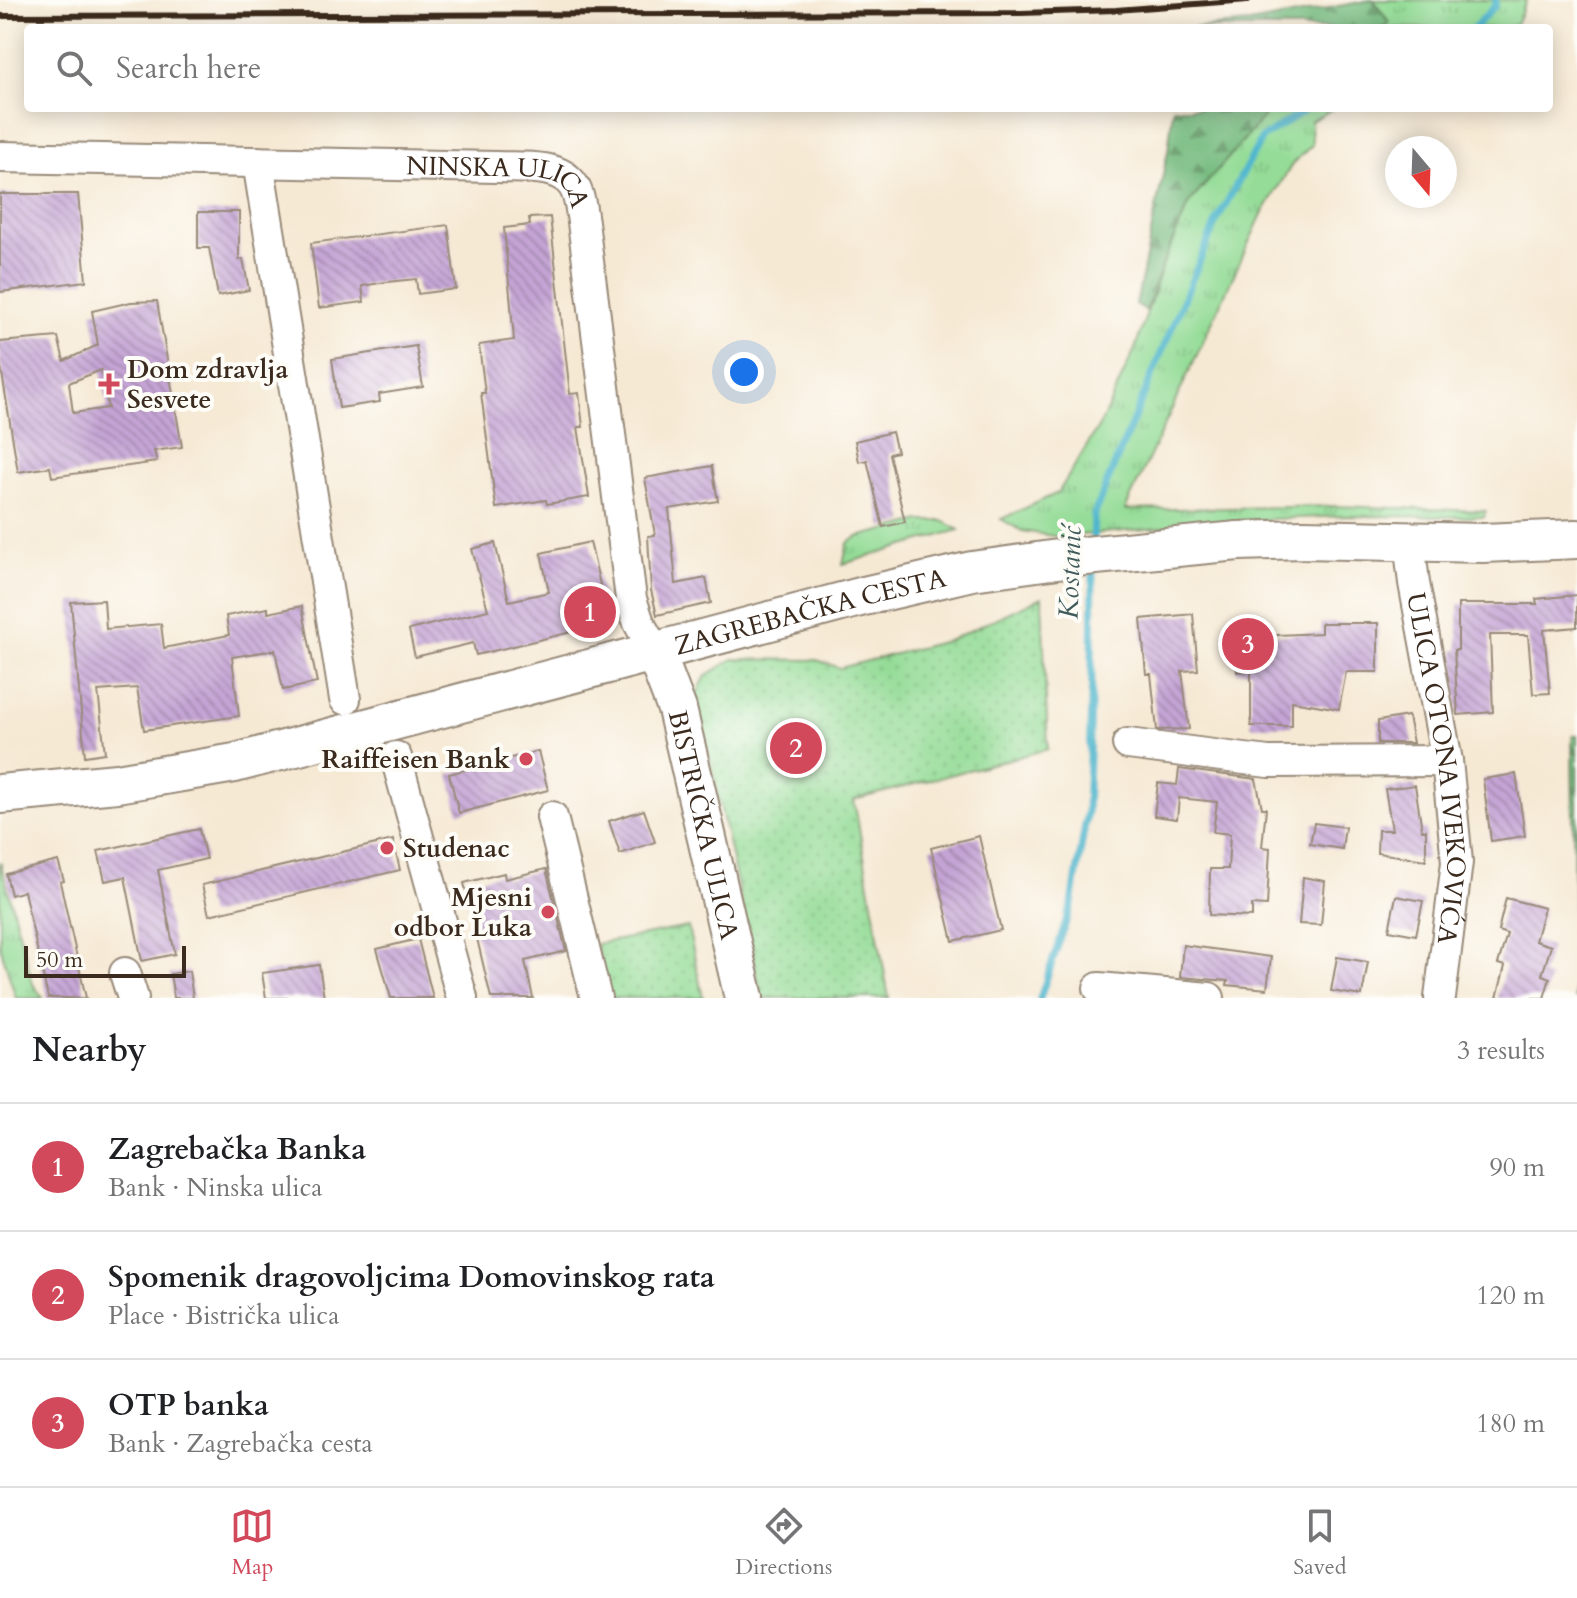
<!DOCTYPE html>
<html lang="en">
<head>
<meta charset="utf-8">
<style>
	body { margin:0; font-family:Cardo,serif; background:#f2f2f2; color:#202124 }
	.compass { position:absolute; left:1385px; top:136px; width:72px; height:72px; border-radius:50%; background:#fff; box-shadow:0 4px 20px #0003; rotate:161deg }
	.scale { position:absolute; left:24px; bottom:20px; width:162px; box-sizing:border-box; padding-left:8px; border:4px solid #3b2a1e; border-top:0; font-size:22px; line-height:28px; white-space:nowrap; color:#3b2a1e; -webkit-text-stroke:6px #fdfcf7; paint-order:stroke }
	.you { position:absolute; left:744px; top:372px; width:28px; height:28px; margin:-20px; border:6px solid #fff; border-radius:50%; background:#1a73e8; box-shadow:0 0 0 12px #1a73e833 }
	.badge { display:grid; place-items:center; width:52px; height:52px; border-radius:50%; background:#d1495b; color:#fff; font-size:26px; font-weight:700 }
	.pin { position:absolute; translate:-50% -50%; border:4px solid #fff; box-shadow:0 2px 8px #0006 }
	.list { margin:0; padding:0; list-style:none }
	h2 { display:flex; justify-content:space-between; align-items:center; height:104px; margin:0; padding:0 32px; font-size:34px }
	h2 small { font-size:26px; font-weight:400; color:#757577 }
	.list li { display:grid; grid-template-columns:52px 1fr auto; gap:24px; align-items:center; box-sizing:border-box; height:128px; padding:0 32px; border-top:2px solid #e0e0e0 }
	.list b { display:block; font-size:30px; white-space:nowrap }
	.list p { margin:0; font-size:26px; white-space:nowrap; color:#757577 }
	.list em { font-size:26px; font-style:normal; color:#757577 }
	.icon { flex:none; width:44px; height:44px; fill:none; stroke:currentColor; stroke-width:2; stroke-linecap:round; stroke-linejoin:round }
	.map { position:relative; flex:none; width:1577px; height:998px; overflow:hidden }
	.search { position:absolute; background:#fff; box-shadow:0 4px 20px #0003; left:24px; right:24px; top:24px; height:88px; display:flex; align-items:center; gap:20px; box-sizing:border-box; padding:0 28px; border-radius:8px; color:#757577; font-size:30px }
	.sheet { height:488px; background:#fff }
	nav { display:flex; justify-content:space-around; align-items:center; box-sizing:border-box; height:112px; border-top:2px solid #e0e0e0; background:#fff; font-size:22px; color:#757577 }
	nav a { display:grid; justify-items:center; gap:4px }
	nav .on { color:#d1495b }
	.map>svg:first-child { display:block }
	.grass { fill:url(#grass-tufts); stroke:#68835a; stroke-width:2 }
	.forest { fill:url(#forest-firs); stroke:#59734f; stroke-width:2 }
	.park { fill:url(#park-dots); stroke:#68835a; stroke-width:2 }
	.lines { fill:none; stroke-linecap:round; stroke-linejoin:round }
	.stream { stroke:#4fb6cd; stroke-width:7 }
	.building { fill:url(#building-back-hatch); fill-rule:evenodd }
	.minor-casing { stroke:#988a79; stroke-width:34 }
	.major-casing { stroke:#988a79; stroke-width:42 }
	.minor { stroke:#fff; stroke-width:30 }
	.major { stroke:#fff; stroke-width:38 }
	.rail { stroke:#3b2a1e; stroke-width:6 }
	.poi-dot { fill:#d1495b; stroke:#fdfcf7; stroke-width:3 }
	.labels { text-anchor:middle; dominant-baseline:central; stroke-width:8; stroke-linejoin:round; paint-order:stroke }
	.street-label { font-size:26px; fill:#3b2a1e; stroke:#fdfcf7 }
	.poi-label { font-size:26px; font-weight:bold; fill:#3b2a1e; stroke:#fdfcf7; text-anchor:start }
	.water-label { font-size:28px; font-style:italic; fill:#425b5b; stroke:#fdfcf7 }
</style>
</head>
<body>
<div class="map">
<svg width="1577" height="998" viewBox="0 0 1577 998">
	<defs>
		<pattern id="grass-tufts" width="24" height="20" patternUnits="userSpaceOnUse" patternTransform="scale(2)"><rect width="24" height="20" fill="#94dc97"/><path d="M3 7l-1-3M5 7V3M7 7l1-3M15 17l-1-3M17 17v-4M19 17l1-3" fill="none" stroke="#80bd82"/></pattern>
		<pattern id="forest-firs" width="22" height="20" patternUnits="userSpaceOnUse" patternTransform="scale(2)"><rect width="22" height="20" fill="#77bc80"/><path d="M5 1l3.5 6h-7zM16 11l3.5 6h-7z" fill="#639968"/></pattern>
		<pattern id="park-dots" width="8" height="8" patternUnits="userSpaceOnUse" patternTransform="scale(2)"><rect width="8" height="8" fill="#94dc97"/><path d="M2 2h.1M6 6h.1" fill="none" stroke="#80bd82" stroke-width="1.8" stroke-linecap="round"/></pattern>
		<pattern id="building-back-hatch" width="6" height="6" patternUnits="userSpaceOnUse" patternTransform="scale(2)"><rect width="6" height="6" fill="#c5a4d5"/><path d="M-1 5l2 2M0 0l6 6M5-1l2 2" fill="none" stroke="#a186ac"/></pattern>
	</defs>
	<rect width="100%" height="100%" fill="#fdfcf7"/>
	<filter id="ink" filterUnits="userSpaceOnUse"><feTurbulence type="fractalNoise" baseFrequency=".0125" numOctaves="2"/><feDisplacementMap in="SourceGraphic" scale="16" xChannelSelector="R" yChannelSelector="G"/><feConvolveMatrix kernelMatrix="1 2 1 2 8 2 1 2 1" color-interpolation-filters="sRGB"/></filter>
	<filter id="wash" filterUnits="userSpaceOnUse"><feTurbulence type="fractalNoise" baseFrequency=".006" numOctaves="4" result="noise"/><feDisplacementMap in="SourceGraphic" scale="32" xChannelSelector="R" yChannelSelector="G"/><feGaussianBlur stdDeviation="1.8" result="paint"/><feColorMatrix in="noise" values="0 0 0 0 0 0 0 0 0 0 0 0 0 0 0 0 0 1.4 0 .05"/><feComposite in="paint" operator="in"/></filter>
	<g filter="url(#wash)">
		<rect width="100%" height="100%" fill="#f6e9d4"/>
		<g class="grass">
			<polygon points="1374,0 1527,0 1516,24 1506,28 1381,28 1389,22"/>
			<polygon points="1271,108 1335,108 1311,121 1312,145 1293,163 1262,214 1125,510 1335,506 1486,511 1484,517 1345,516 1247,520 1059,537 1022,531 1001,519 1058,493 1102,421 1135,349 1165,258 1190,202"/>
			<polygon points="921,521 943,521 959,530 843,564 848,543 858,537"/>
			<polygon points="0,861 33,984 43,998 16,998 0,946"/>
		</g>
		<g class="forest">
			<polygon points="1370,0 1374,0 1389,23 1381,28 1192,28 1250,23"/>
			<polygon points="1173,108 1271,108 1190,202 1165,258 1146,311 1136,305 1168,151"/>
			<polygon points="1577,735 1577,998 1575,998 1572,736"/>
		</g>
		<g class="park">
			<polygon points="1042,597 1048,749 854,800 889,998 762,998 696,695 706,676 733,659 817,660 840,668 950,640"/>
			<polygon points="688,927 703,998 609,998 596,944"/>
		</g>
		<g class="lines">
			<g class="stream">
				<polyline points="1474,28 1495,6 1496,0"/>
				<polyline points="1093,542 1094,514 1216,222 1262,138 1308,108"/>
				<polyline points="1040,998 1072,904 1087,812 1092,675 1093,567"/>
			</g>
		</g>
		<g id="blocks">
			<g class="building">
				<polygon points="0,194 78,194 86,281 0,292"/>
				<polygon points="198,212 239,212 239,260 243,259 249,290 218,296 209,248 198,248"/>
				<polygon points="550,217 570,394 579,393 583,427 578,427 589,497 547,504 546,500 496,508 481,393 485,393 479,345 514,340 504,228 530,225 529,218"/>
				<polygon points="448,225 456,289 418,294 416,279 386,282 362,286 364,302 319,308 311,243"/>
				<path d="M157,301L182,447L154,451L157,462L52,477L50,467L18,472L0,361V342L58,337L64,361L98,345L92,311L131,302ZM101,370L108,408L73,413L69,383Z"/>
				<polygon points="416,346 423,387 379,394 380,402 339,408 332,359"/>
				<polygon points="892,432 897,452 889,454 905,522 883,527 867,460 859,462 855,441"/>
				<polygon points="712,466 718,501 669,509 676,584 706,578 711,603 657,615 651,590 648,536 655,535 645,478"/>
				<polygon points="590,542 609,623 476,655 473,643 415,657 409,630 488,610 472,549 495,543 509,601 549,592 541,553"/>
				<polygon points="1577,595 1577,627 1544,630 1550,693 1533,694 1528,635 1490,635 1493,712 1458,715 1454,650 1458,650 1458,604 1537,604 1536,599"/>
				<polygon points="104,600 106,629 161,624 164,648 229,635 226,616 268,608 268,613 302,606 317,683 283,690 275,650 232,657 239,716 144,730 137,688 98,691 105,753 85,756 71,602"/>
				<polygon points="1193,614 1198,670 1182,671 1189,729 1157,730 1151,674 1146,674 1141,619"/>
				<polygon points="1321,623 1378,623 1378,672 1346,672 1339,709 1292,701 1292,726 1251,726 1251,671 1237,672 1235,637 1321,633"/>
				<polygon points="1408,716 1413,743 1378,743 1378,721"/>
				<polygon points="538,751 548,790 459,813 449,774"/>
				<polygon points="1179,769 1256,779 1262,808 1266,808 1262,847 1270,848 1267,906 1252,905 1252,917 1209,915 1210,869 1228,869 1230,834 1213,832 1217,802 1179,798 1177,819 1154,816 1158,783 1177,785"/>
				<polygon points="1516,774 1525,836 1491,841 1483,779"/>
				<polygon points="1415,785 1422,830 1426,830 1426,860 1377,853 1378,830 1392,830 1385,789"/>
				<polygon points="644,810 655,842 620,854 609,821"/>
				<polygon points="1314,823 1345,827 1342,849 1310,844"/>
				<polygon points="199,829 206,859 158,870 175,954 142,961 125,877 105,881 98,851"/>
				<polygon points="979,836 1001,930 953,941 931,848"/>
				<polygon points="393,840 400,870 209,915 202,885"/>
				<polygon points="58,861 64,881 60,882 86,998 48,998 24,891 11,895 6,874"/>
				<polygon points="546,869 566,951 525,961 533,998 491,998 464,883 504,873 505,879"/>
				<polygon points="1303,877 1325,881 1321,925 1299,924"/>
				<polygon points="1396,896 1423,901 1416,935 1389,930"/>
				<polygon points="1506,898 1544,908 1535,941 1551,946 1542,975 1550,978 1544,998 1497,998 1505,966 1498,964 1507,934 1498,931"/>
				<polygon points="418,939 433,998 391,998 377,949"/>
				<polygon points="1183,945 1271,957 1267,989 1227,985 1228,981 1180,977"/>
				<polygon points="1337,957 1368,962 1362,996 1331,991"/>
				<polygon points="319,965 324,998 266,998 262,973"/>
				<polygon points="189,971 193,998 174,998 170,974"/>
			</g>
		</g>
	</g>
	<g filter="url(#ink)">
		<use href="#blocks" fill-opacity="0" stroke="#988a79" stroke-width="2"/>
		<g class="lines">
			<defs>
				<g id="minor">
					<path id="s1" d="M0,157L496,167C520,168 558,163 573,185C580,195 581,210 583,222L631,599L639,623L655,652"/>
					<polyline points="258,162 345,699"/>
					<path id="s2" d="M1409,541L1414,583L1447,761L1457,862L1440,998"/>
					<polyline points="1128,744 1268,762 1447,761"/>
					<polyline points="396,757 462,998"/>
					<polyline points="552,817 596,998"/>
					<polyline points="125,973 133,998"/>
					<polyline points="1099,988 1209,998"/>
				</g>
				<g id="major">
					<path id="s3" d="M655,652L677,709L744,998"/>
					<path id="s4" d="M0,794L117,783L235,763L864,596L972,571L1065,558L1238,541L1303,539L1483,543L1577,539"/>
				</g>
			</defs>
			<use href="#minor" class="minor-casing"/>
			<use href="#major" class="major-casing"/>
			<use href="#minor" class="minor"/>
			<use href="#major" class="major"/>
			<polyline class="rail" points="0,16 1021,13 1116,10 1248,0"/>
		</g>
	</g>
	<g class="poi-dot">
		<path d="M105 372h8v8h8v8h-8v8h-8v-8h-8v-8h8z"/>
		<circle cx="526" cy="759" r="8"/>
		<circle cx="387" cy="848" r="8"/>
		<circle cx="548" cy="912" r="8"/>
	</g>
	<g class="labels">
		<g class="street-label">
			<text stroke="none"><textPath href="#s1" startOffset="504">NINSKA ULICA</textPath></text>
			<text stroke="none"><textPath href="#s4" startOffset="832">ZAGREBAČKA CESTA</textPath></text>
			<text stroke="none"><textPath href="#s2" startOffset="230">ULICA OTONA IVEKOVIĆA</textPath></text>
			<text stroke="none"><textPath href="#s3" startOffset="180">BISTRIČKA ULICA</textPath></text>
		</g>
		<g class="poi-label">
			<text x="127" y="369">Dom zdravlja<tspan x="127" dy="30">Sesvete</tspan></text>
			<text x="510" y="759" text-anchor="end">Raiffeisen Bank</text>
			<text x="403" y="848">Studenac</text>
			<text x="532" y="897" text-anchor="end">Mjesni<tspan x="532" dy="30">odbor Luka</tspan></text>
		</g>
		<g class="water-label">
			<text transform="translate(1070 573) rotate(-88)">Kostanić</text>
		</g>
	</g>
</svg>
<svg class="compass" viewBox="-18 -18 36 36"><path d="M0-13l5 13h-10z" fill="#e53935"/><path d="M0 13l5-13h-10z" fill="#757577"/></svg>
<div class="scale">50 m</div>
<div class="you"></div>
<div class="pin badge" style="left:590px;top:612px">1</div>
<div class="pin badge" style="left:796px;top:748px">2</div>
<div class="pin badge" style="left:1248px;top:644px">3</div>
<div class="search"><svg class="icon" aria-label="search" viewBox="0 0 24 24"><circle cx="10" cy="10" r="6"/><path d="M15 15l6 6"/></svg>Search here</div>
</div>
<section class="sheet">
<h2>Nearby<small>3 results</small></h2>
<ul class="list">
<li><span class="badge">1</span><div><b>Zagrebačka Banka</b><p>Bank · Ninska ulica</p></div><em>90 m</em></li>
<li><span class="badge">2</span><div><b>Spomenik dragovoljcima Domovinskog rata</b><p>Place · Bistrička ulica</p></div><em>120 m</em></li>
<li><span class="badge">3</span><div><b>OTP banka</b><p>Bank · Zagrebačka cesta</p></div><em>180 m</em></li>
</ul>
</section>
<nav>
<a class="on"><svg class="icon" aria-label="map" viewBox="0 0 24 24"><path d="M3 6l6-2 6 2 6-2v14l-6 2-6-2-6 2zM9 4v14M15 6v14"/></svg>Map</a>
<a><svg class="icon" aria-label="directions" viewBox="0 0 24 24"><path d="M12 3l9 9-9 9-9-9zM9 14v-3h6M13 9l2 2-2 2"/></svg>Directions</a>
<a><svg class="icon" aria-label="saved" viewBox="0 0 24 24"><path d="M7 4h10v16l-5-4-5 4z"/></svg>Saved</a>
</nav>
</body>
</html>
